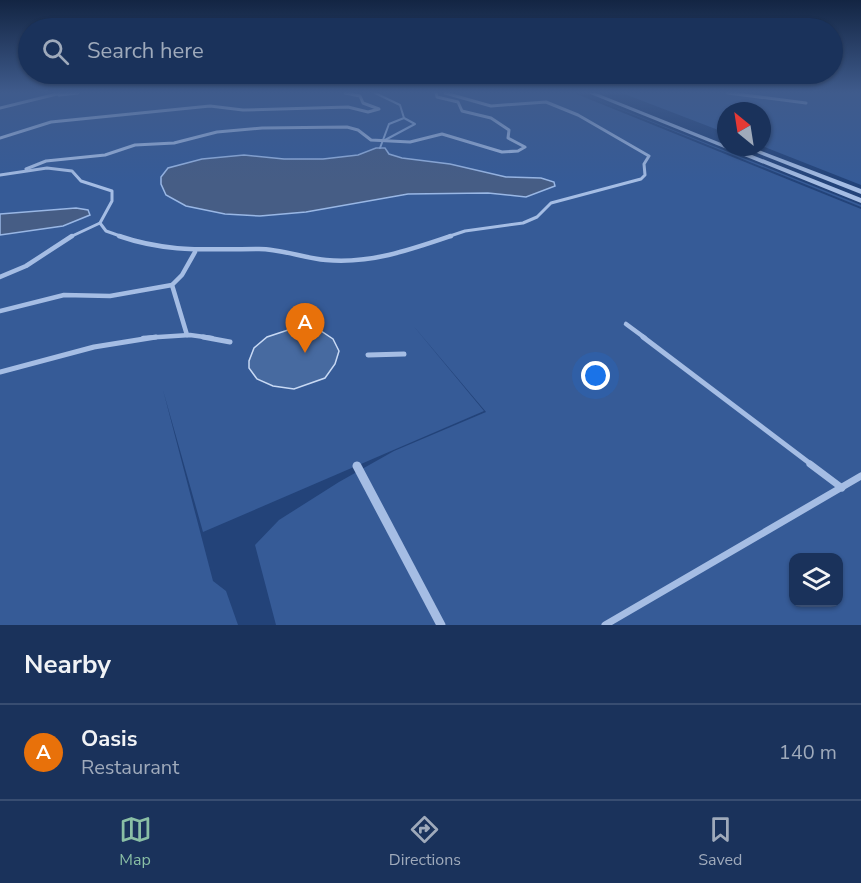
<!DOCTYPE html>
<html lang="en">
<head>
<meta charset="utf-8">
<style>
	body { margin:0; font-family:"Nunito Sans",sans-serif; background:#233a61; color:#f1f3f6 }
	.controls { position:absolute; right:18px; bottom:18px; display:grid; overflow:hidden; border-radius:12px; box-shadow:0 2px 4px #0004 }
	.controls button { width:54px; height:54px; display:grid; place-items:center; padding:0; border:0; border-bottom:2px solid #384d71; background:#1a325b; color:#f1f3f6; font:30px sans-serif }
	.compass { position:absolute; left:717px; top:102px; width:54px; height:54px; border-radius:50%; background:#1a325b; box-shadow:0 2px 4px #0004; rotate:330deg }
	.you { position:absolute; left:596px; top:376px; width:21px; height:21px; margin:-15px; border:4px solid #fff; border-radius:50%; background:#1a73e8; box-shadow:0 0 0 9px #1a73e833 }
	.badge { display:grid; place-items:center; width:39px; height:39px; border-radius:50%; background:#8abfa5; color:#fff; font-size:20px; font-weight:700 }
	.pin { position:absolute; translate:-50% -50px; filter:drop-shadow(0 2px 3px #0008) }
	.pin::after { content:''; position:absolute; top:32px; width:21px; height:18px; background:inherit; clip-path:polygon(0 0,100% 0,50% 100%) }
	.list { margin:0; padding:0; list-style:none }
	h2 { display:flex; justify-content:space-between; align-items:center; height:78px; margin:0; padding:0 24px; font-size:26px }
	h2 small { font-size:20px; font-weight:400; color:#9faabb }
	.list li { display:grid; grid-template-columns:39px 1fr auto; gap:18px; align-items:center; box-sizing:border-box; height:96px; padding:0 24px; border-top:2px solid #384d71 }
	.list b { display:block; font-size:22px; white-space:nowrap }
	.list p { margin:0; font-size:20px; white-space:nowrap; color:#9faabb }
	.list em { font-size:20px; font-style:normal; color:#9faabb }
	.icon { flex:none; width:33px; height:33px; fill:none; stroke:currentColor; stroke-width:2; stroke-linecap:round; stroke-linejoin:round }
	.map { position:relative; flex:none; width:861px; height:625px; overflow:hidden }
	.search { position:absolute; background:#1a325b; box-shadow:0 2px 4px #0004; left:18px; right:18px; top:18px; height:66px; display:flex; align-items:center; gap:15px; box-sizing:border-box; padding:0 21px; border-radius:33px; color:#9faabb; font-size:22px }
	.sheet { height:174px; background:#1a325b }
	nav { display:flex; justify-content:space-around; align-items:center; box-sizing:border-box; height:84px; border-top:2px solid #384d71; background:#1a325b; font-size:16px; color:#9faabb }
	nav a { display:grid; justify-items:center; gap:3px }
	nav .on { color:#8abfa5 }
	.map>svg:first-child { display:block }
	.green { fill:#365b97; fill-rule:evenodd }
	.water { fill:#465d85; stroke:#99b7e5; stroke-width:1.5 }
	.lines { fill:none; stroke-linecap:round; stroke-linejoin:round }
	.stream { stroke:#99b7e5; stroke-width:2 }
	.building { fill:#476aa0; stroke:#c8d9f4; stroke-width:1.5 }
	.service-far3 { stroke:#a5bde4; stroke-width:3 }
	.service-far2 { stroke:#a5bde4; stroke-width:4.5 }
	.service-far1 { stroke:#a5bde4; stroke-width:5 }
	.service { stroke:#a5bde4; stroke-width:7 }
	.minor { stroke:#a5bde4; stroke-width:9 }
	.tertiary { fill:#a5bde4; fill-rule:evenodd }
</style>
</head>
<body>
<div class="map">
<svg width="861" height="625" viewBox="0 0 861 625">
	<rect width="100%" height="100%" fill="#234379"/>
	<g class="green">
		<path d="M0,93H574L861,209V625H276L255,545L279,520L339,482L394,451L486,412L411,323L484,411L203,532L163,390L213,581L226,591L238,625H0ZM794,558H838V602H794Z"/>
		<polygon points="580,93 861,205 861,207"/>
		<polygon points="622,93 861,93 861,185 762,146 762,111 726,111 726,133"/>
	</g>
	<g class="water">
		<polygon points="376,148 385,148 389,154 402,158 450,164 506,177 541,178 554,182 555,186 526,197 488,193 408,194 306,212 260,216 225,214 186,206 166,195 161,184 161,177 168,168 202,159 244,155 284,159 323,159 358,155"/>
		<polygon points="76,208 88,210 90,215 63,226 0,235 0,214"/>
	</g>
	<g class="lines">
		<g class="stream">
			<polyline points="375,93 400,105 404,118 389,124 380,148"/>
			<polyline points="385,140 415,124 404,118"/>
		</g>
	</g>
	<polygon class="building" points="294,328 321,331 333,339 339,351 335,364 325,378 294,389 273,386 257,379 249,368 249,361 254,348 267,337"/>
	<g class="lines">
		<g class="service-far3">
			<polyline points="445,93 491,106 546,102 578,115 649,156 644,164 645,175 641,179 551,203 537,217 523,223 465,231 447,237"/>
			<polyline points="728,93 806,103"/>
			<polyline points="59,95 78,93"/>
			<polyline points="0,108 61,93"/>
			<polyline points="0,138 51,122 210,106 243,110 348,107 368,112 379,109 363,103 360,96 345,93"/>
			<polyline points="26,169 46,161 105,155 135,145 174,143 217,132 262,128 347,127 358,130 371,140 410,142 442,134 502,152 518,151 525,147 508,138 509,130 491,118 462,111 458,102 437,97 436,93"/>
			<polyline points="0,175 47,168 72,171 81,181 112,191 112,201 100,223 106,231 123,237"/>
			<polyline points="70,237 100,223"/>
		</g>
		<g class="service-far2">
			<path d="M119,236C168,253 208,249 259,249C281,249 304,258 326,260C370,264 410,250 451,236"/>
			<polyline points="0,277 26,266 72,236"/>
			<polyline points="0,311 64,295 110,296 172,285"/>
			<polyline points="626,324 645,338"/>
			<polyline points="187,335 172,285 182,275 195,252"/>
			<polyline points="143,338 190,335 212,338"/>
		</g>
		<g class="service-far1">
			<polyline points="203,337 230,342"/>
			<polyline points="643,337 812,465"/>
			<polyline points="368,355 404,354"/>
			<polyline points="0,372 94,347 156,337"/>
		</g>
		<g class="service">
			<polyline points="810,464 842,488"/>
			<polyline points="605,625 861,476"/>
		</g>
		<polyline class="minor" points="357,466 441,625"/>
		<g class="tertiary">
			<polygon points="588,93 596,93 726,145 726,147 732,147 861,198 861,203"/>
			<polygon points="742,147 751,147 861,189 861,194"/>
		</g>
	</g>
	<linearGradient id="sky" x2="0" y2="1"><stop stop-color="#132543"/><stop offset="0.51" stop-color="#3f5b8c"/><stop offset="1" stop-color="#3f5b8c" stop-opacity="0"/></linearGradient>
	<rect width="861" height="181" fill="url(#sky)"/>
</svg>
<div class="controls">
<button><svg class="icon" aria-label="layers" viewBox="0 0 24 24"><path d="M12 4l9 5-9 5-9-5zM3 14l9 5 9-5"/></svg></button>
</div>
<svg class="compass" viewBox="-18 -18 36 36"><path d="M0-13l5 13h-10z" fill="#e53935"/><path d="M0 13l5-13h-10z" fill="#9faabb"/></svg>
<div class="you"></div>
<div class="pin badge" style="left:305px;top:353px;background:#e8710a">A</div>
<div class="search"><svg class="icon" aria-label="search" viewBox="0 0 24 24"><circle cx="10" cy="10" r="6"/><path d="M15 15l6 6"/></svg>Search here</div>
</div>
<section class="sheet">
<h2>Nearby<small></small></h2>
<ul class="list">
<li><span class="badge" style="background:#e8710a">A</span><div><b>Oasis</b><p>Restaurant</p></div><em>140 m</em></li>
</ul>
</section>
<nav>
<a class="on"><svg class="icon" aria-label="map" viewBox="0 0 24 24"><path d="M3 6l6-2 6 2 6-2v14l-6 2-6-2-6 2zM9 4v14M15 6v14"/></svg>Map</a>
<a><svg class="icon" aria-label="directions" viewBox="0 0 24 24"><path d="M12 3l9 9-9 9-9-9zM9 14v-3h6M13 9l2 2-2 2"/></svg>Directions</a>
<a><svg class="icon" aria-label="saved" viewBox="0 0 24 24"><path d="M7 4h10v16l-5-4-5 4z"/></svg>Saved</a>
</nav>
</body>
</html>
